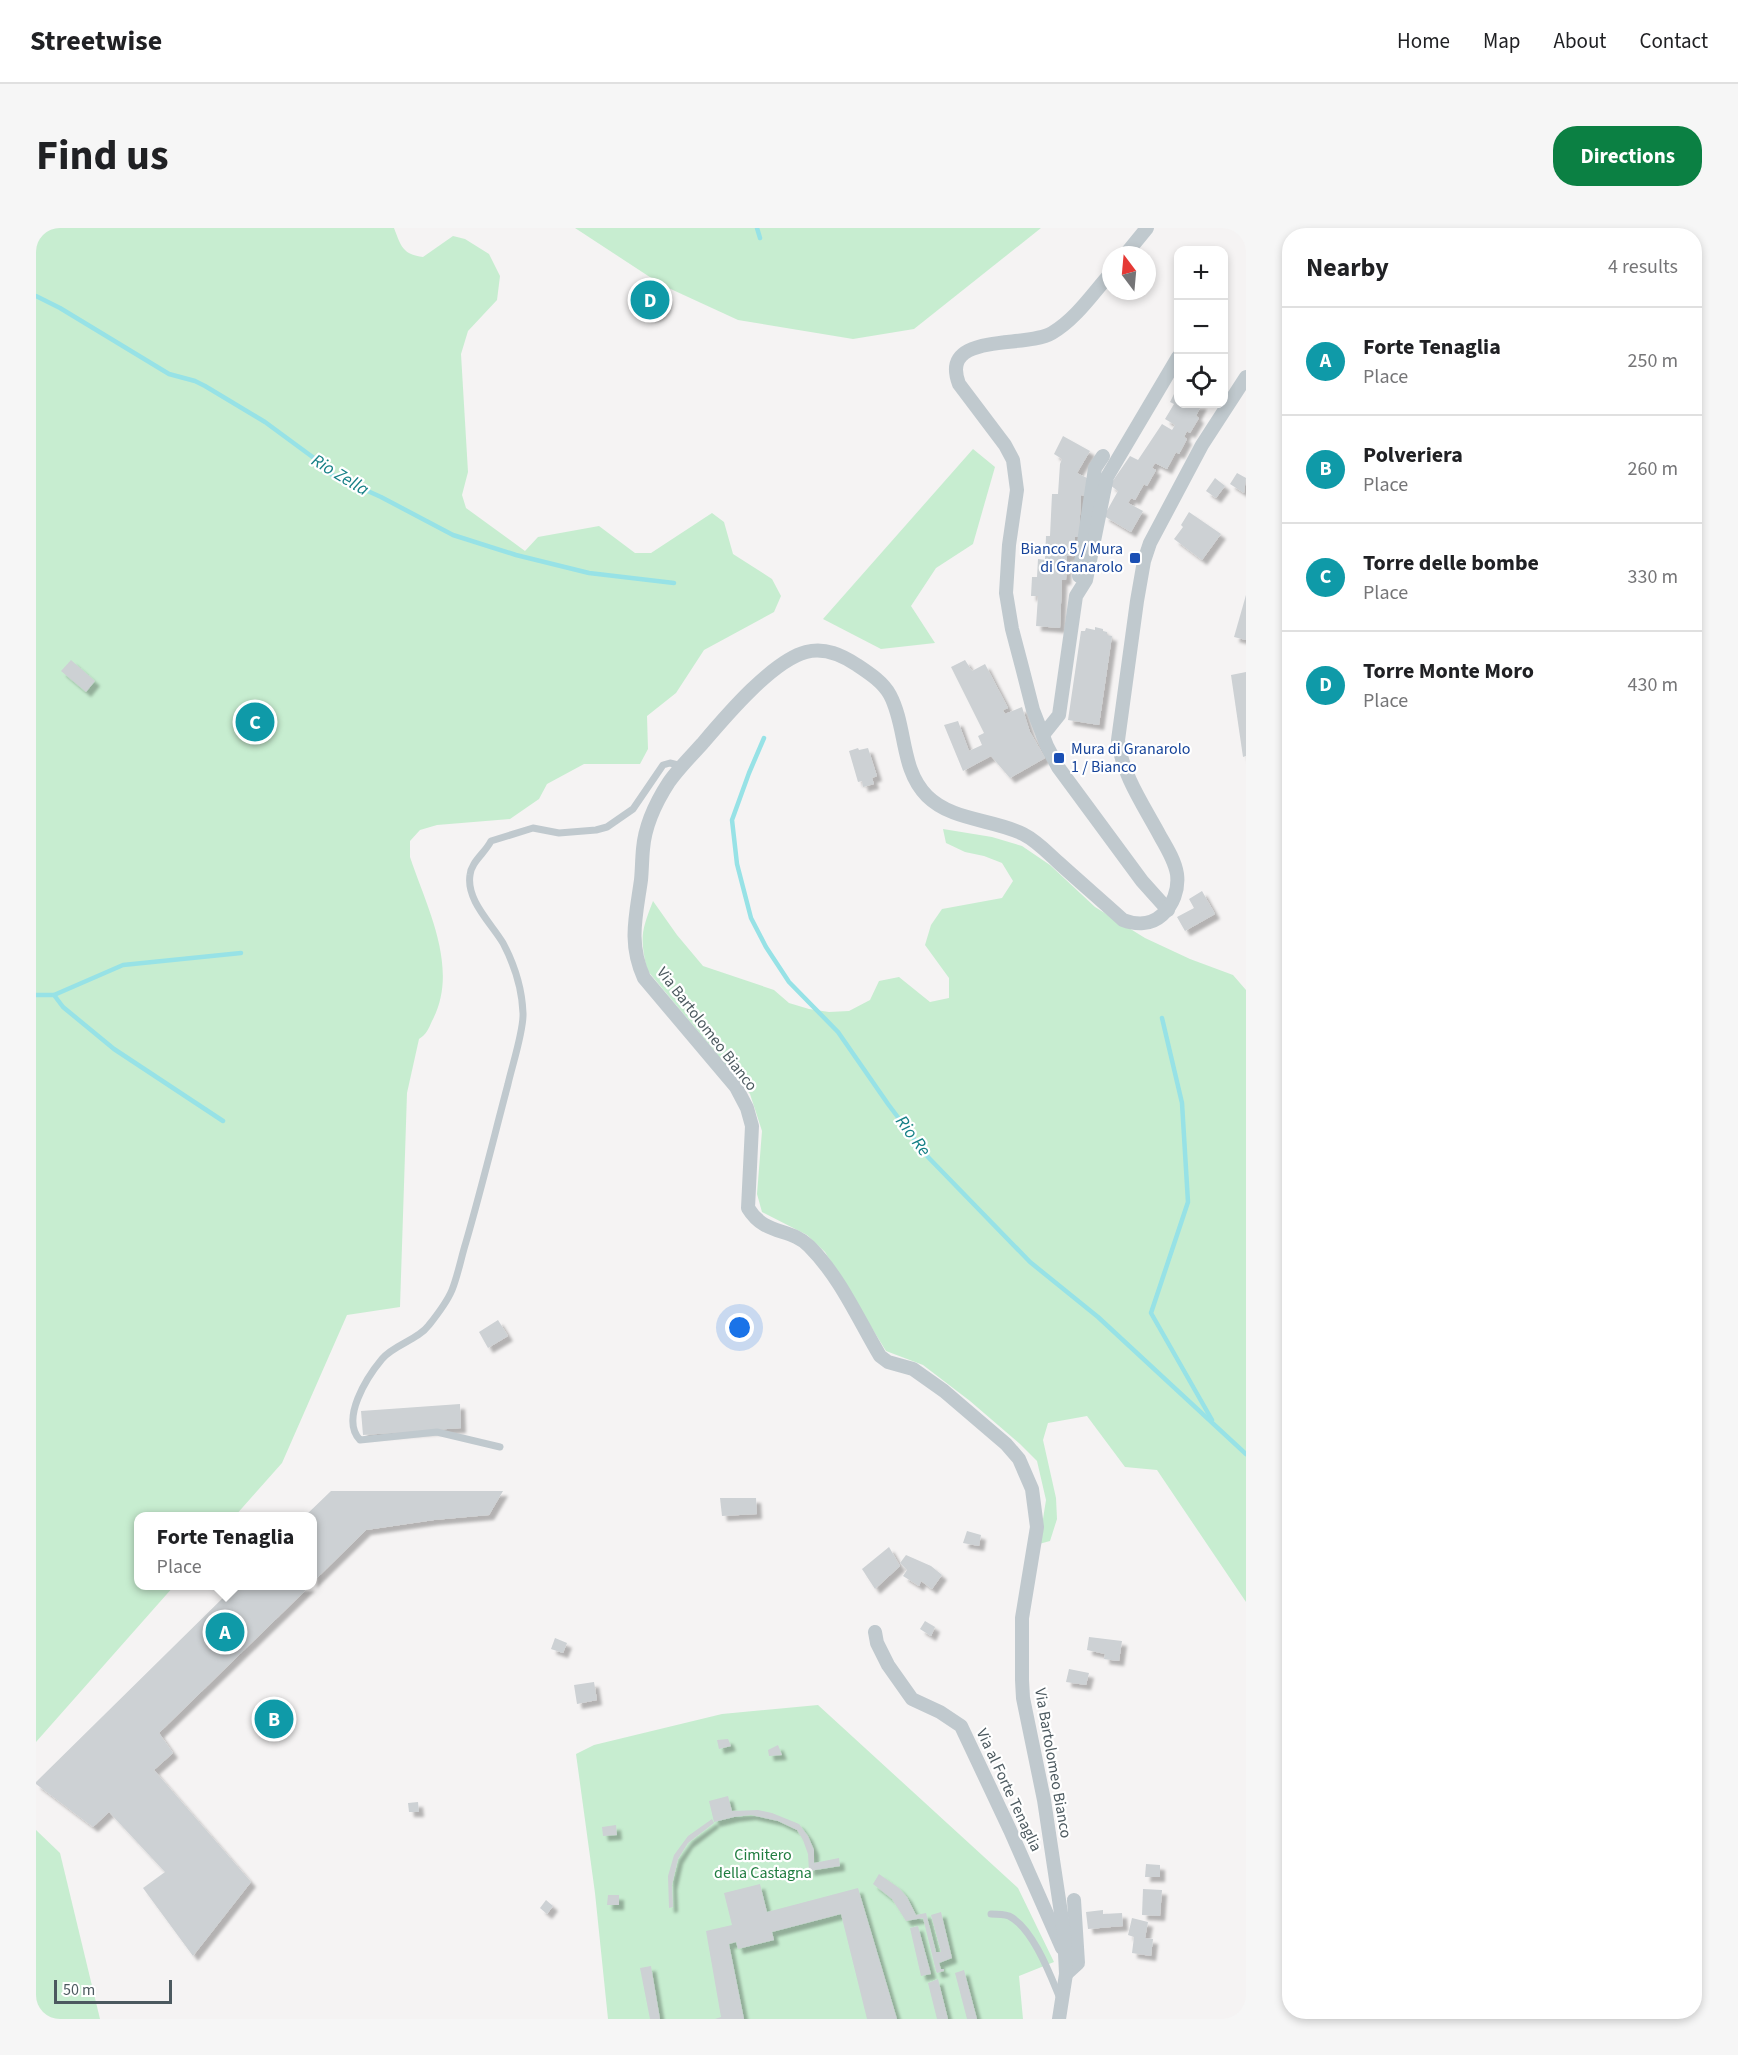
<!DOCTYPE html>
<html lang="en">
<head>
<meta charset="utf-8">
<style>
	body { margin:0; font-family:"Source Sans 3",sans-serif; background:#f6f6f6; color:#202124 }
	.controls { position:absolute; right:18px; top:18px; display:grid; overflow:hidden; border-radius:12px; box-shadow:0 3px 9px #0003 }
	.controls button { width:54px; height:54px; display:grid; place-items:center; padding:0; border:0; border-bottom:2px solid #e0e0e0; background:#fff; color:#202124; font:30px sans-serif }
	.compass { position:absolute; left:1066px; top:18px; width:54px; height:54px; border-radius:50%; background:#fff; box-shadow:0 3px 9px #0003; rotate:344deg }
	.scale { position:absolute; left:18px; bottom:15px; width:118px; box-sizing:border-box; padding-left:6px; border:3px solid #4c595f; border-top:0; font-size:16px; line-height:21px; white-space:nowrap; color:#4c595f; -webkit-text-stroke:4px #fff; paint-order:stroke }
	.you { position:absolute; left:704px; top:1100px; width:21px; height:21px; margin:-15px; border:4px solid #fff; border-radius:50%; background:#1a73e8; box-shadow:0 0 0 9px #1a73e833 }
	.badge { display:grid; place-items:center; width:39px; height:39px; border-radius:50%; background:#0b8043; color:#fff; font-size:20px; font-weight:700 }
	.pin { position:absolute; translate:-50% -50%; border:3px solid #fff; box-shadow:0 2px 6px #0006 }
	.popup { position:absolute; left:98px; top:1284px; width:183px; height:78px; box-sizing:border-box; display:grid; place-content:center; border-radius:12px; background:#fff; filter:drop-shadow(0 2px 4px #0005); font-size:20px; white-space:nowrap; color:#757577 }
	.popup b { font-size:22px; color:#202124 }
	.popup::after { content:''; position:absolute; left:50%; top:100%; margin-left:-12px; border:12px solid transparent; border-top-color:#fff }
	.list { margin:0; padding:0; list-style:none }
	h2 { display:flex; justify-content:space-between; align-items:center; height:78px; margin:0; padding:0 24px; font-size:26px }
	h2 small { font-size:20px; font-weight:400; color:#757577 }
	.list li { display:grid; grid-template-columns:39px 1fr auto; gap:18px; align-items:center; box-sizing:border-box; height:108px; padding:0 24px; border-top:2px solid #e0e0e0 }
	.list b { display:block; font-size:22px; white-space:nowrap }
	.list p { margin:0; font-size:20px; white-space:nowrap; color:#757577 }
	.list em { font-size:20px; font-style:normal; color:#757577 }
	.icon { flex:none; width:33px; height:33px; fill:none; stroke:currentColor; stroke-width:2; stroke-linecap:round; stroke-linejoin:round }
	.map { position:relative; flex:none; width:1210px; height:1791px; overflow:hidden; border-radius:24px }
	header { display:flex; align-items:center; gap:36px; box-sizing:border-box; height:84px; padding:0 30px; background:#fff; border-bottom:2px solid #e0e0e0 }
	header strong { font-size:28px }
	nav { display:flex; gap:33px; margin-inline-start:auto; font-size:21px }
	.intro { display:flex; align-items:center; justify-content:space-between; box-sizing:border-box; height:144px; padding:0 36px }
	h1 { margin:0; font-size:42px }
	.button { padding:15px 27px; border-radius:24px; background:#0b8043; color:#fff; font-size:21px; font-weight:700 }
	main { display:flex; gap:36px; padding:0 36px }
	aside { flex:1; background:#fff; border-radius:24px; box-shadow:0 3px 9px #0003 }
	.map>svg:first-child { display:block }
	.green { fill:#c7edd0 }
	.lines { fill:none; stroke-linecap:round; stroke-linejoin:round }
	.stream { stroke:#97e2e6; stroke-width:4.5 }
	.building { fill:#cdd1d4; filter:url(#shadow) }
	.lane { stroke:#c0c9ce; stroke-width:7 }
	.street { stroke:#c0c9ce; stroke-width:14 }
	.transit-dot { fill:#1a4fb4; stroke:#fff; stroke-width:2 }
	.labels { text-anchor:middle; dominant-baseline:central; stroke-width:4.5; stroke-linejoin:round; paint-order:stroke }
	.transit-label { font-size:16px; fill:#164399; stroke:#fff; text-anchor:end }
	.street-label { font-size:16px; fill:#4c595f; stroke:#fff }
	.park-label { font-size:16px; fill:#207d40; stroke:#fff }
	.water-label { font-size:18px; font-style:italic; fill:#178187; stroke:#fff }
</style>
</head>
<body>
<header>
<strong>Streetwise</strong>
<nav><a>Home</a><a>Map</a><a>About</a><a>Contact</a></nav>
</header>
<div class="intro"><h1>Find us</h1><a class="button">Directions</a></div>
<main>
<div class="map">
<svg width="1210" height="1791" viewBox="0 0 1210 1791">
	<defs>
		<filter id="shadow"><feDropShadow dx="5" dy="5" stdDeviation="1.5" flood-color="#0004"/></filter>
	</defs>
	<rect width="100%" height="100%" fill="#f5f3f3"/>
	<g class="green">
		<path d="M0,0H358C365,18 366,26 387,29L417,8L429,11L453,26L464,48L461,72L432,103L425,126L432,244L426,267L430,280L489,323L502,309L563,298L599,325H615L676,285L688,294L697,326L736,351L745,368L738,384L668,422L640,465L611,488L612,521L604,536H548L511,556L503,571L474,591L401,597L384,602L374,613V629C391,680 424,741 396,793C393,800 390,807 383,811L371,865L364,1079L311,1087L246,1235L199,1288H102V1358H138L0,1514Z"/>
		<polygon points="539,0 1005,0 878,101 817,111 702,92 626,57"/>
		<polygon points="937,221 959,239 937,316 900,340 875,378 899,415 845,421 787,391"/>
		<path d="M907,601L956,609L986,618L1014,637L1059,679L1109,710L1154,731L1197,747L1210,762V1374L1121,1242L1089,1239L1051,1188L1012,1195L1007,1212L1020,1270L1021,1291L1014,1313L1003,1316L1010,1272L1001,1233L984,1216L934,1173L887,1137L850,1123L789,1024L771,1007L726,984L721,966L726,903L714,866L611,742C604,709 605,704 617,673L641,707L667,738L738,762L753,775L773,781L793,784L813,783L834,772L843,753L863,749L894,774L913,770V750L889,717L895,697L906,681L966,670L977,653L966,635L948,628L929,624L910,615Z"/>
		<polygon points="782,1477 982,1660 1018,1734 983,1748 987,1791 572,1791 559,1665 540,1526 558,1517 686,1486"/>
		<polygon points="0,1602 24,1625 64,1791 0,1791"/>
	</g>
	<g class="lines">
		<g class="stream">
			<polyline points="721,0 724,10"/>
			<polyline points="0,68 24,80 133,146 159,153 169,158 229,194 282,233 296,247 345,269 417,307 480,327 553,345 638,355"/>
			<polyline points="728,510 713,545 696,592 701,636 715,690 730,719 753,754 802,804 852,876 891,928 994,1034 1062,1089 1210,1226"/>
			<polyline points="0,767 18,767 27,779 78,821 187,893"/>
			<polyline points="18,767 87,737 205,725"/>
			<polyline points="1126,790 1146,875 1152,974 1115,1085 1176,1192"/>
		</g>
	</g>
	<g class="building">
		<circle cx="614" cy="72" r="17"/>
		<polygon points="1142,158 1142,176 1166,176 1160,188 1163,190 1154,205 1151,203 1148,209 1151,211 1143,226 1140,224 1131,241 1119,235 1116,240 1120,242 1111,258 1108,256 1099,272 1095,270 1092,275 1107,283 1095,304 1068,288 1082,263 1074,257 1094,228 1102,232 1126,196 1136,202 1139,197 1129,191 1138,176 1134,174"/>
		<polygon points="1027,208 1054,223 1041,245 1051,250 1049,268 1045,267 1043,309 1039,309 1038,328 1031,328 1030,352 1026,352 1024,400 1000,398 1002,368 995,368 996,349 1001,349 1002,331 1009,332 1010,308 1014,308 1016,266 1022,266 1024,236 1026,231 1018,226"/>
		<polygon points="1201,245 1210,250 1208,265 1194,256"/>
		<polygon points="1179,250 1189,258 1180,270 1170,263"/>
		<polygon points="1153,284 1185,306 1166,332 1138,311 1147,299 1145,297"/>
		<polygon points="1210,367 1210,412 1198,409"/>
		<polygon points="1059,399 1067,401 1067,403 1071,404 1071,407 1076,408 1063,497 1032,492 1045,403 1049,403 1050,400 1059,402"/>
		<polygon points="35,432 59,453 50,464 25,443"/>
		<polygon points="929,432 936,443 949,436 972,480 967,482 969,486 986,479 994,504 1009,530 974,550 955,528 927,543 908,497 922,493 933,523 946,517 942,508 948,505 915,439"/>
		<polygon points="1210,444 1210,528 1207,529 1195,447"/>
		<polygon points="221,483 232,491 222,505 209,508 206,497 212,487"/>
		<polygon points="822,520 823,522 832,520 841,548 836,550 838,556 827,559 826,553 822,554 813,523"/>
		<polygon points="1166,663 1179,686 1149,703 1141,689 1158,680 1153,671"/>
		<polygon points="462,1092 472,1108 452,1120 443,1104"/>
		<polygon points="424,1176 425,1200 327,1207 325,1183"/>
		<polygon points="295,1263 467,1263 453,1287 398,1292 330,1302 276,1355 276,1288 269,1288"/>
		<polygon points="684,1270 720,1270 721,1286 686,1288"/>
		<polygon points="931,1303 945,1307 943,1318 927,1315"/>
		<polygon points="853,1319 864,1338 839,1361 826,1341"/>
		<polygon points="870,1327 895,1338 906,1347 896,1361 885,1353 883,1358 867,1348 871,1342 864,1335"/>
		<polygon points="199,1358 274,1358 123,1505 137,1525 118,1542 215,1654 157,1728 107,1660 129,1644 73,1584 57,1599 0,1556 0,1554"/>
		<polygon points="889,1393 899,1399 895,1408 884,1401"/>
		<polygon points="1053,1409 1086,1413 1083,1433 1068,1431 1069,1426 1051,1422"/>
		<polygon points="519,1410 531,1415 527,1425 515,1421"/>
		<polygon points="1033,1441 1053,1445 1050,1457 1030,1454"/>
		<polygon points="558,1454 561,1472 541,1476 538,1457"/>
		<polygon points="692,1511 695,1518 683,1521 681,1512"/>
		<polygon points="742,1517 746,1527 733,1528 732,1522"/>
		<polygon points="692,1568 696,1583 722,1582 736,1585 763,1596 772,1608 778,1622 778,1635 803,1630 804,1638 773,1643 772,1626 767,1612 761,1602 742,1593 715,1587 698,1589 678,1594 673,1573"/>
		<polygon points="382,1574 383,1584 373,1584 372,1575"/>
		<polygon points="676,1591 678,1595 652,1615 642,1631 636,1657 637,1679 633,1680 632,1648 638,1627 652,1608"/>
		<polygon points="580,1597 581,1607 567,1608 566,1599"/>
		<polygon points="1110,1636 1124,1637 1124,1649 1109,1649"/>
		<polygon points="843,1646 863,1660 871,1669 880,1687 890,1685 900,1724 905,1724 895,1687 905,1684 916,1730 903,1735 905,1741 908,1741 908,1743 901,1745 900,1743 887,1690 870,1693 856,1671 837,1656"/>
		<polygon points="724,1656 731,1684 822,1660 861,1791 831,1791 805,1686 736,1704 738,1712 702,1721 700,1714 693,1716 708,1791 679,1791 685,1789 670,1703 696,1697 688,1665"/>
		<polygon points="1107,1661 1126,1662 1124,1688 1106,1687"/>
		<polygon points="572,1667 583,1667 583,1677 571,1677"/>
		<polygon points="510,1672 517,1678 511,1686 504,1680"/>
		<polygon points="1067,1682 1067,1686 1086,1685 1087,1698 1052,1701 1050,1684"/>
		<polygon points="1096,1690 1112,1694 1109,1710 1117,1711 1115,1728 1096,1725 1098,1709 1092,1707"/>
		<polygon points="882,1698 895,1746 885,1748 874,1700"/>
		<polygon points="615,1738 624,1791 614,1791 604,1740"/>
		<polygon points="928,1742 941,1791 931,1791 919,1745"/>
		<polygon points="902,1751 912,1791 901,1791 892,1755"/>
	</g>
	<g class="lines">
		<g class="lane">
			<path d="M464,1219L401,1204L324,1212C304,1191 331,1149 346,1131C357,1117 382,1112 393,1097C401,1087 411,1074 416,1062C422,1047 425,1030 430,1014C445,962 458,909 472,856C476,838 488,802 487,785C486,760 478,736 467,715C455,695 430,672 434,647C435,634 449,625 455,613L497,600L523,605L560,602L571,599L597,581L627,537L634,535L646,538"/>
			<path d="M955,1686C961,1686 967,1686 973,1688C996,1699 1014,1746 1023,1768"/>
		</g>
		<g class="street">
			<polyline points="1089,27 1111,0"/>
			<path d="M1075,45C1057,65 1040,91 1016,105C989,121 903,103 923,156L969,217L977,232L981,262L973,317L970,365L976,401L986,439L997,482L1011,518L1022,539L1106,653L1132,682"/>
			<polyline points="1043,348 1059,240 1067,228"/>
			<polyline points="1007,507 1023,487 1040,368 1050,352 1071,249 1142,129"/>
			<polyline points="839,1404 841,1415 852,1437 876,1471 904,1484 925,1498 974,1602 1026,1720"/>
			<polyline points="1030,1746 1042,1735 1038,1672"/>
			<path d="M1023,1791L1030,1746L1028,1705L1008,1572L987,1470L986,1452V1390L1001,1299L996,1261L983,1231L970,1216L908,1163L877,1141L852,1134L844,1128C822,1091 804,1049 773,1018C754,999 729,1008 712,980L716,898L711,880L700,859L608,750C592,715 600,688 605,652C606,642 606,631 607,621C609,596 620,574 633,554C643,540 655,528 666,516C689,489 736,433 770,424C789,419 806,427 821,437C833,445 847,454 854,467C871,499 864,541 891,568C916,593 957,591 987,606C1001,613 1012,625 1023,635C1044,654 1066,673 1087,692C1100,697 1115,697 1126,687C1137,677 1143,662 1141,646C1139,633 1131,620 1124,608C1108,578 1086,547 1082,512L1101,373L1108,333L1114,315L1166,217L1210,149"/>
		</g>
	</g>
	<g class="transit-dot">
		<rect x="1093" y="324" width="12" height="12" rx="3"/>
		<rect x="1017" y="524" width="12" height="12" rx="3"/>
	</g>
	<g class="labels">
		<g class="transit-label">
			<text x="1087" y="321">Bianco 5 / Mura<tspan x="1087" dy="18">di Granarolo</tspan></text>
			<text x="1035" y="521" text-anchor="start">Mura di Granarolo<tspan x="1035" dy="18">1 / Bianco</tspan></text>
		</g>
		<g class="street-label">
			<text transform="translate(671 801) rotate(52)">Via Bartolomeo Bianco</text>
			<text transform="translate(1017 1535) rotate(80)">Via Bartolomeo Bianco</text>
			<text transform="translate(973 1562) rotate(65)">Via al Forte Tenaglia</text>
		</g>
		<g class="park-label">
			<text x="727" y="1627">Cimitero<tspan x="727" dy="18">della Castagna</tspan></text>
		</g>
		<g class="water-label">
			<text transform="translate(304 247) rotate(31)">Rio Zella</text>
			<text transform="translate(877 908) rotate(53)">Rio Re</text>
		</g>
	</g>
</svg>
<div class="controls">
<button>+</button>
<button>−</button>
<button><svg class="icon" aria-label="locate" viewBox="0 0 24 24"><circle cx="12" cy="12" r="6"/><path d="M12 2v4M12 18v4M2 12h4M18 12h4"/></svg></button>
</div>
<svg class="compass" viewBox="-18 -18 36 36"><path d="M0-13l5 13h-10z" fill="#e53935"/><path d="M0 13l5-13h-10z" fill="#757577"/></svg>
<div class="scale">50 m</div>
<div class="you"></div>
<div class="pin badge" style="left:189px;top:1404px;background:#0f9aa8">A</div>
<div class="popup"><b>Forte Tenaglia</b>Place</div>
<div class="pin badge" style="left:238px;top:1491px;background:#0f9aa8">B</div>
<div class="pin badge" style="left:219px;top:494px;background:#0f9aa8">C</div>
<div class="pin badge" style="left:614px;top:72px;background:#0f9aa8">D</div>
</div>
<aside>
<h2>Nearby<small>4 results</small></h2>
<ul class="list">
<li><span class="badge" style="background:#0f9aa8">A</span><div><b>Forte Tenaglia</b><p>Place</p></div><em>250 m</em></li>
<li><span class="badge" style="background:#0f9aa8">B</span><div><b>Polveriera</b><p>Place</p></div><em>260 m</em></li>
<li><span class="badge" style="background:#0f9aa8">C</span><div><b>Torre delle bombe</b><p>Place</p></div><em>330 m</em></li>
<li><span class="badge" style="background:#0f9aa8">D</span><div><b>Torre Monte Moro</b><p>Place</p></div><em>430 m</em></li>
</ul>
</aside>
</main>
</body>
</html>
